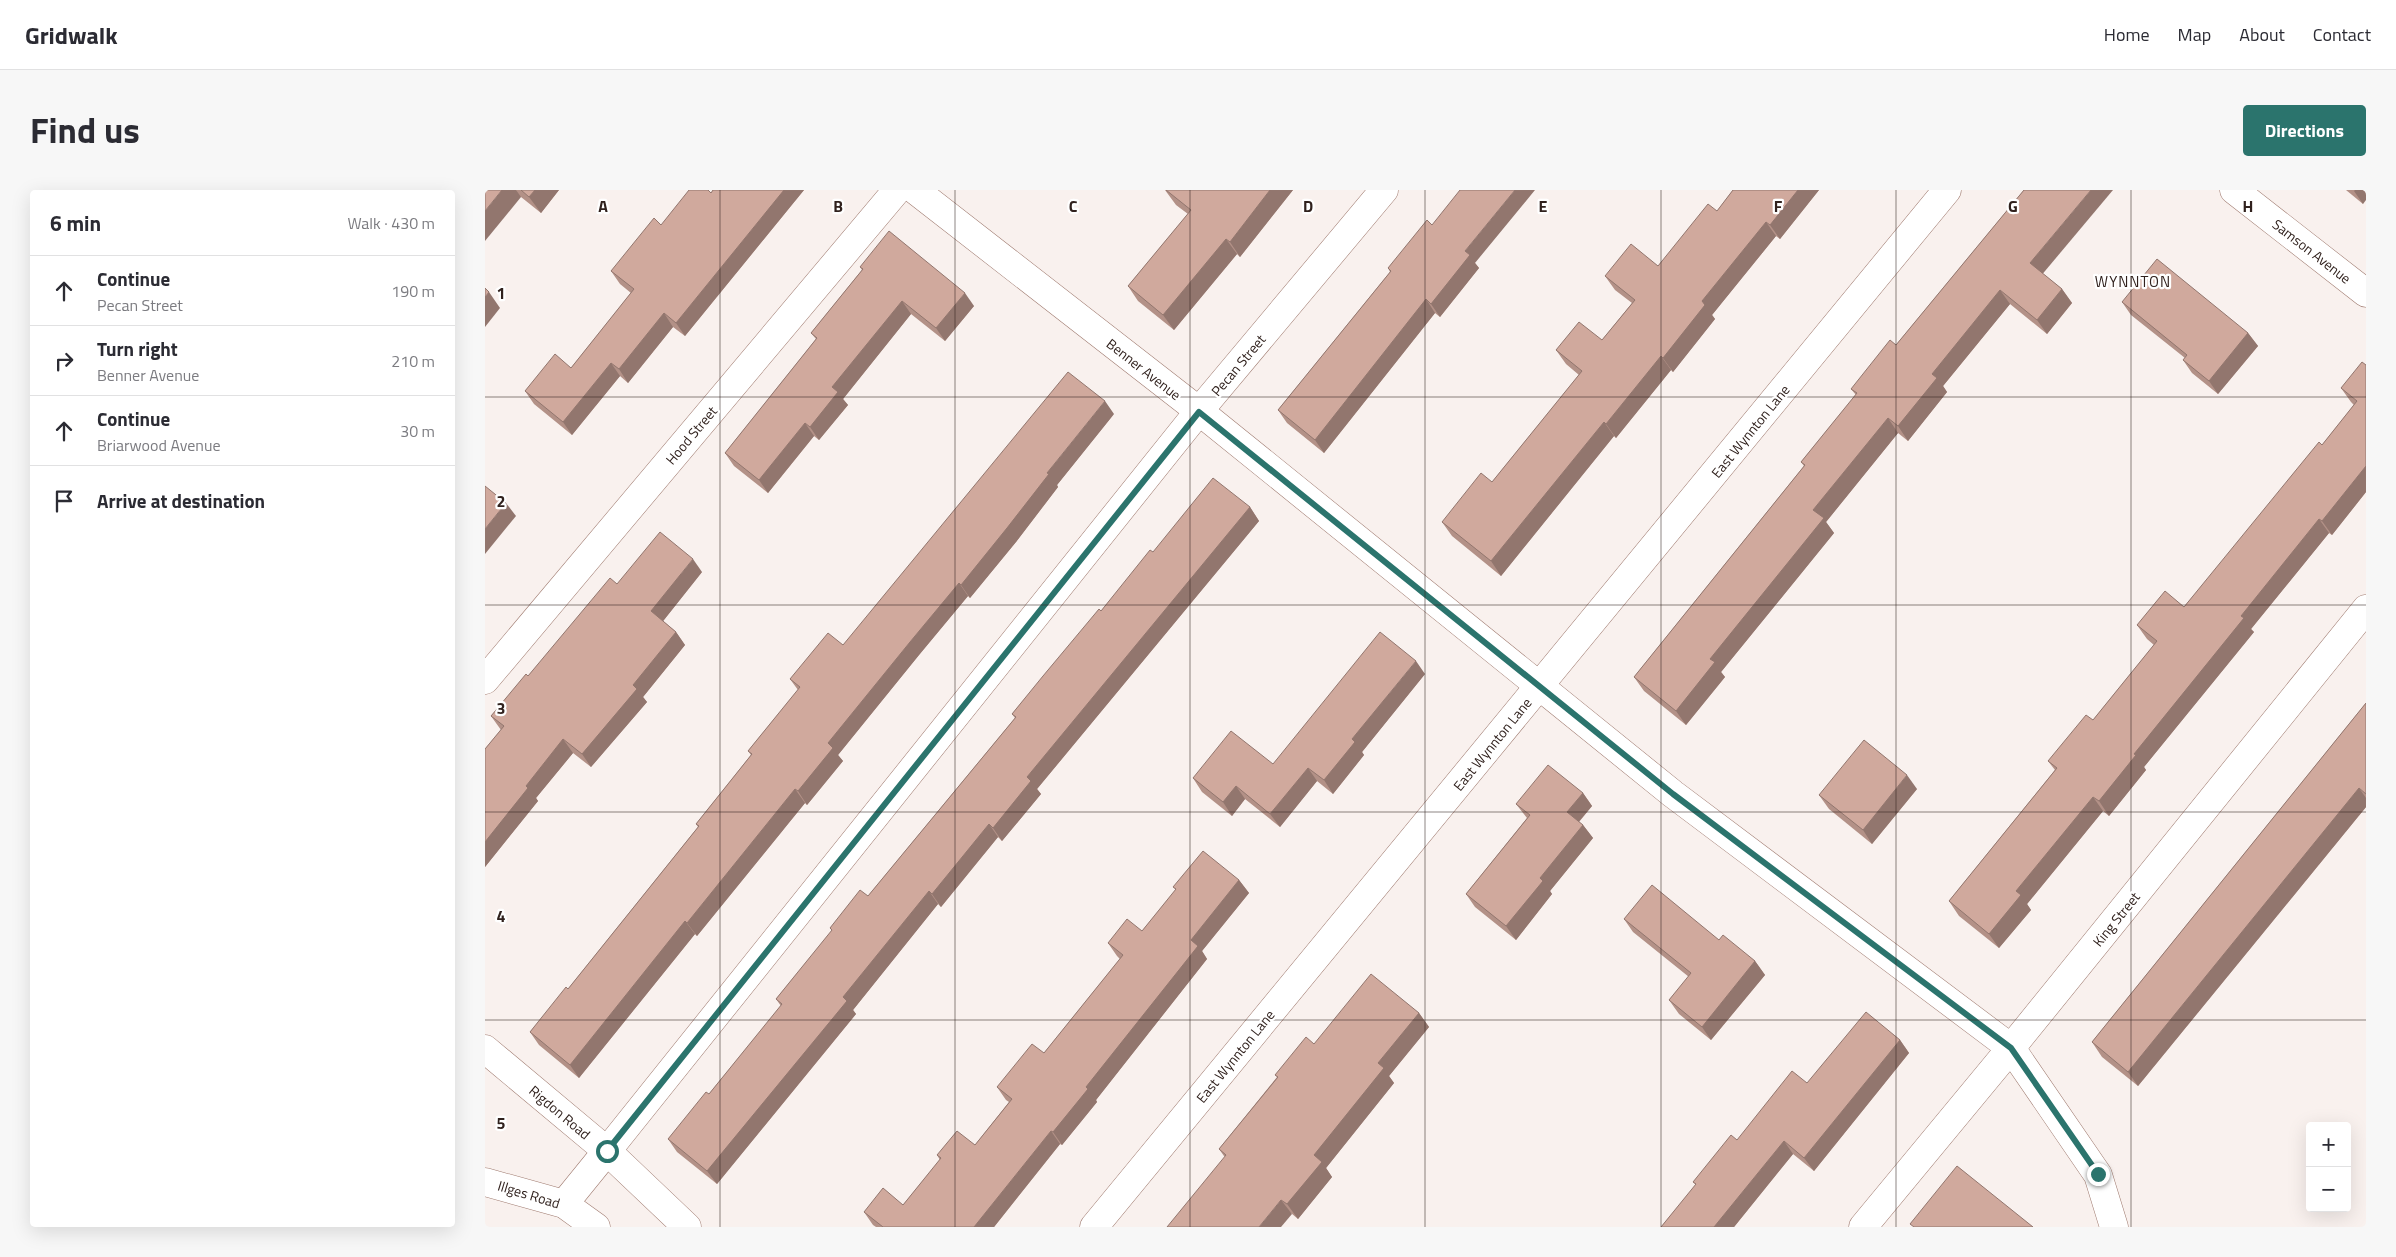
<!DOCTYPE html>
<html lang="en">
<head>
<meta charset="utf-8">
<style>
	body { margin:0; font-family:"Titillium Web",sans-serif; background:#f7f7f7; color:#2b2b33 }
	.controls { position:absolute; right:15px; bottom:15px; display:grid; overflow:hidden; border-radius:5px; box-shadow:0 5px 20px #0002 }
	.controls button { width:45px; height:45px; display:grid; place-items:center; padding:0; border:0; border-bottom:1px solid #e1e1e2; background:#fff; color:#2b2b33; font:25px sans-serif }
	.stop { position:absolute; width:15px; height:15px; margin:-11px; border:4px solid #2b746d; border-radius:50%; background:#fff }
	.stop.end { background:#2b746d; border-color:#fff; box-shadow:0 1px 5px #0008 }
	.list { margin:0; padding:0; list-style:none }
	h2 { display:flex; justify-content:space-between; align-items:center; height:65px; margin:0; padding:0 20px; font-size:21px }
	h2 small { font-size:16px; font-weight:400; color:#7c7c81 }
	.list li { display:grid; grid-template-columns:32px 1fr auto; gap:15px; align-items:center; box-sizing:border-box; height:70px; padding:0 20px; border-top:1px solid #e1e1e2 }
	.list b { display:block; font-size:19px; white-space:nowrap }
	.list p { margin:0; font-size:16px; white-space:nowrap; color:#7c7c81 }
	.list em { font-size:16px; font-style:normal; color:#7c7c81 }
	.icon { flex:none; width:28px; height:28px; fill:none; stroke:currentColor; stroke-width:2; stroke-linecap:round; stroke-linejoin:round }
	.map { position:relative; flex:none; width:1881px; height:1037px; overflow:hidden; border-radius:5px }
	header { display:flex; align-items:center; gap:30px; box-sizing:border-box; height:70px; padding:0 25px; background:#fff; border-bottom:1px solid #e1e1e2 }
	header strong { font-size:24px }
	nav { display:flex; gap:28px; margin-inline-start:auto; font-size:18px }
	.intro { display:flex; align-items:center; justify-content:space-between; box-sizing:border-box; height:120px; padding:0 30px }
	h1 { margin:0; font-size:35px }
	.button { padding:12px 22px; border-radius:5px; background:#2b746d; color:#fff; font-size:18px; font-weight:700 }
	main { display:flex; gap:30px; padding:0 30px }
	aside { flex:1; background:#fff; border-radius:5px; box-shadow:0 5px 20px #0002 }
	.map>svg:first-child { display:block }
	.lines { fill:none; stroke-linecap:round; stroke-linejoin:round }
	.street-casing { stroke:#9f7a6f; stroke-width:29 }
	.secondary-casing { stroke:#9f7a6f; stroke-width:29 }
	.street { stroke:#fff; stroke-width:28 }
	.secondary { stroke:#fff; stroke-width:28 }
	.wall { fill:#b39187 }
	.shaded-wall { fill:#92766e }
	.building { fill:#d0a99d; stroke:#92766e }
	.route { stroke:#2b746d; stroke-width:6 }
	.grid { fill:none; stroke:#30211d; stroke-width:1; stroke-opacity:0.55 }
	.labels { text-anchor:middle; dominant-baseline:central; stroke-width:4.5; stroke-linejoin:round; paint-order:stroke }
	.street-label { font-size:14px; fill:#30211d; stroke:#fff }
	.neighbourhood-label { font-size:15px; letter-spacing:1px; fill:#30211d; stroke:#fff }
	.grid-label { font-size:16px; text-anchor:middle; font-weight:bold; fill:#30211d; stroke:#fff; stroke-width:4.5; stroke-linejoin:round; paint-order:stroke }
</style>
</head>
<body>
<header>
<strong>Gridwalk</strong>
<nav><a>Home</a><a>Map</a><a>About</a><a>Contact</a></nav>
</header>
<div class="intro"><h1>Find us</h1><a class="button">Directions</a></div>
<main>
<aside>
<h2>6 min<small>Walk · 430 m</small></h2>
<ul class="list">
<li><svg class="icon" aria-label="ahead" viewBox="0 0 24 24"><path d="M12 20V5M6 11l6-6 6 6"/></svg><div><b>Continue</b><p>Pecan Street</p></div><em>190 m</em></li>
<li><svg class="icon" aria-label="right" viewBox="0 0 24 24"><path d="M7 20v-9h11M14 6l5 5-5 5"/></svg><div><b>Turn right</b><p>Benner Avenue</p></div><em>210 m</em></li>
<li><svg class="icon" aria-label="ahead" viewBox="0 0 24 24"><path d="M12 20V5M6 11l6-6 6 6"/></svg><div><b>Continue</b><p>Briarwood Avenue</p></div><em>30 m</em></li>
<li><svg class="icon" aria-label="arrive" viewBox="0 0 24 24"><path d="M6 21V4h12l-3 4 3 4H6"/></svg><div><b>Arrive at destination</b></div></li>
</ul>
</aside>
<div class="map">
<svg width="1881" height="1037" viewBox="0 0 1881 1037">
	<rect width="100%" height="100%" fill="#f9f1ee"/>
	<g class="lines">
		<defs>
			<g id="street">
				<polyline points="430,0 714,221 1188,604 1526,858 1613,985 1629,1037"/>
				<polyline points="1749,0 1881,103"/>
				<polyline points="0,490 412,0"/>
				<polyline points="0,859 122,961 79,1014"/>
				<polyline points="202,1037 122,961 714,221 899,0"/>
				<polyline points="609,1037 1462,0"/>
				<polyline points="1378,1037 1526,858 1881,419"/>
			</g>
			<polyline id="secondary" points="0,992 79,1014 111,1037"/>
		</defs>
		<use href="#street" class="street-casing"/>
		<use href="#secondary" class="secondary-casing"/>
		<use href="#street" class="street"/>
		<use href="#secondary" class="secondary"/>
	</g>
	<g class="wall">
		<polygon points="0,0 74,0 56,23 36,7"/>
		<polygon points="228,0 319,0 200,146 188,137 143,193 135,186 87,245 49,214 40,201 86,178 146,103 135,94 126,81 176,35 226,3"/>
		<polygon points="680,0 808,0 755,67 752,64 689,140 653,111 643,96 703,24 691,15"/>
		<polygon points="1248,0 1334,0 1295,49 1291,46 1227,125 1230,129 1188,182 1186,180 1131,248 1129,246 1016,386 967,346 957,332 1007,292 1094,185 1081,174 1071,160 1117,150 1147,113 1130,100 1120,86 1173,76 1232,21"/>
		<polygon points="1539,0 1558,84 1577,99 1587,113 1562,144 1525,114 1458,196 1462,202 1423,251 1413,243 1341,332 1349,343 1236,482 1240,487 1201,535 1159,501 1149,487 1319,276 1316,272 1371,205 1366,199 1411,155"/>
		<polygon points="1861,0 1881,0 1878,14"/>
		<polygon points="947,35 990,73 994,78 955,127 950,123 839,263 802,233 793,220 905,82 903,78"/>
		<polygon points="375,77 489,116 460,151 426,124 358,209 363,215 334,250 329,246 283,303 249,276 240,263 331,149 326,143 377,80"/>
		<polygon points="1637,112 1763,143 1773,156 1733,204 1707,183 1698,170 1700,168 1646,125"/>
		<polygon points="1881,175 1881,302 1847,345 1844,343 1766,439 1769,442 1659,577 1661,580 1624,626 1618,621 1542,714 1546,720 1514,758 1474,726 1464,711 1570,580 1563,571 1608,530 1669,455 1662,449 1652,435 1699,417 1837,255 1869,215 1866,212 1856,198"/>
		<polygon points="629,224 572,295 573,297 531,352 485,408 483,406 434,465 353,565 358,571 322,615 320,613 212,746 210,744 94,888 54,855 45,842 83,799 213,637 211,634 266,565 263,561 313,500 305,489 358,455"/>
		<polygon points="765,317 774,331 552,599 556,604 517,651 513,647 456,717 453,714 368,820 371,824 232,994 192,962 183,949 224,904 296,816 291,809 347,741 345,738 383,706 530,528 527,524 616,421 668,362"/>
		<polygon points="217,382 178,431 191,442 200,455 158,507 162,512 106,577 88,563 51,608 53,611 0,677 0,559 16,540 6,526 43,486 132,394"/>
		<polygon points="940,484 877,562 879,565 848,604 832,591 795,637 760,609 747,626 717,602 708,588 788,574"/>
		<polygon points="1881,513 1881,617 1653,896 1617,867 1607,852"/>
		<polygon points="1432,599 1387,654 1344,619 1334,605"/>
		<polygon points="1098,603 1107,616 1094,632 1098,635 1108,648 1065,701 1067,704 1031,750 990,717 981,704 1042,628 1031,614"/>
		<polygon points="754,690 764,703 717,761 722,769 611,910 612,912 577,955 575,954 509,1037 391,1037 388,1035 379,1022 418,1015 455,970 452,965 490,955 524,912 521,910 512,897 559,863 635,769 632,766 623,753 657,741 691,700 688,697"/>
		<polygon points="1139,729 1234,750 1270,771 1280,785 1226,850 1194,824 1184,810 1204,787 1148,742"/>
		<polygon points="934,823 944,837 904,886 909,893 841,978 847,987 813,1029 739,966 734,959 792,887 790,885 829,854"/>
		<polygon points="1415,850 1424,863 1329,981 1308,964 1249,1037 1176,1037 1211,995 1208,992 1252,950 1322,893"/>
	</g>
	<g class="shaded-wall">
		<polygon points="17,0 31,0 36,7 0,51 0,21"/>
		<polygon points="50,0 74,0 56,23 44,7"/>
		<polygon points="299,0 319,0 200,146 191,133"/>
		<polygon points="785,0 808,0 755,67 745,52"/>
		<polygon points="1030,0 1050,0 990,73 994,78 955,127 946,114 980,61"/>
		<polygon points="1313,0 1334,0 1295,49 1285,35"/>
		<polygon points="1606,0 1628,0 1555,87 1545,73"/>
		<polygon points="1870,0 1881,0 1881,10 1878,14 1869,1"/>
		<polygon points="1281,32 1291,46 1227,125 1230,129 1188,182 1178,168 1217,111"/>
		<polygon points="741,49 752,64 689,140 678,125"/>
		<polygon points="1577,99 1587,113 1562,144 1552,130"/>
		<polygon points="1515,100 1525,114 1458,196 1462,202 1423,251 1413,236 1447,184"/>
		<polygon points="4,102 15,118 0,137 0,107"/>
		<polygon points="480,103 489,116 460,151 451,138"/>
		<polygon points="941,109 950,123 839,263 830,250"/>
		<polygon points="417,111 426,124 358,209 363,215 334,250 325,237 347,197"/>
		<polygon points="179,123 188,137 143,193 134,179"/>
		<polygon points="1763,143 1773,156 1733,204 1724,191"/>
		<polygon points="1176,166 1186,180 1131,248 1121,234"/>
		<polygon points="126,173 135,186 87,245 78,232"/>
		<polygon points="620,211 629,224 572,295 573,297 531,352 485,408 476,395 562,283"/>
		<polygon points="1403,228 1413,243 1341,332 1349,343 1236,482 1240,487 1201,535 1191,521 1225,469 1328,320"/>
		<polygon points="1119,232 1129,246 1016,386 1006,371"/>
		<polygon points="320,233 329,246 283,303 274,290"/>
		<polygon points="1881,276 1881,302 1847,345 1837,331"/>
		<polygon points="21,313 31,326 0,364 0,339"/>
		<polygon points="765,317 774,331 552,599 556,604 517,651 508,638 542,587"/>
		<polygon points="1834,329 1844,343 1766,439 1769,442 1659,577 1661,580 1624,626 1614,611 1649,564 1756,426"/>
		<polygon points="208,369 217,382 175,435 166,421"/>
		<polygon points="474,393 483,406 434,465 353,565 358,571 322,615 313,601 343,553 425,452"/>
		<polygon points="191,442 200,455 158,507 162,512 106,577 97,564 148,495"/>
		<polygon points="931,471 940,484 877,562 879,565 848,604 839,590 867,549"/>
		<polygon points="78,549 88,563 51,608 53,611 0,677 0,652 41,596"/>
		<polygon points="823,578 832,591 795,637 785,624"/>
		<polygon points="1422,585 1432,599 1387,654 1378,640"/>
		<polygon points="751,596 760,609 747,626 738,612"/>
		<polygon points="1874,598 1881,608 1881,617 1653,896 1643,882"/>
		<polygon points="310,599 320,613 212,746 202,733"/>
		<polygon points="1098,603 1107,616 1091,635 1082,622"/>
		<polygon points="1608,607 1618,621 1542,714 1546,720 1514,758 1504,744 1531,701"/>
		<polygon points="504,634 513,647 456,717 447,704"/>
		<polygon points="1098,635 1108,648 1065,701 1067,704 1031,750 1021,736 1055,688"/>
		<polygon points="754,690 764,703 717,761 722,769 611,910 612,912 577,955 568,942 706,750"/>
		<polygon points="444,701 453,714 368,820 371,824 232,994 222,981 358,807"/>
		<polygon points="200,731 210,744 94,888 85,875"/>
		<polygon points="1270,771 1280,785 1226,850 1217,837"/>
		<polygon points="934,823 944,837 904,886 909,893 841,978 847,987 813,1029 802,1014 829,965 893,873"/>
		<polygon points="1415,850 1424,863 1329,981 1319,968"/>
		<polygon points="566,941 575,954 509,1037 489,1037"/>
		<polygon points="1299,951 1308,964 1249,1037 1229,1037"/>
		<polygon points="796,1010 807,1024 796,1037 774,1037"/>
	</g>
	<g class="building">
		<polygon points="0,0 17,0 0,21"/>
		<polygon points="36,0 50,0 44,7"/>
		<polygon points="204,0 223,0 226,3 228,0 299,0 191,133 179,123 134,179 126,173 78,232 40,201 70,164 86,178 149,99 126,81 169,28 176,35"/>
		<polygon points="681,0 785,0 745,52 741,49 678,125 643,96 706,20"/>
		<polygon points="975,0 1030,0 980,61 985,65 946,114 941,109 830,250 793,220 906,81 903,78 942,30 947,35"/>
		<polygon points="1248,0 1313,0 1285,35 1281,32 1217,111 1220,115 1178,168 1176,166 1121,234 1119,232 1006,371 957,332 996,283 1007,292 1097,181 1071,160 1094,132 1117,150 1150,110 1120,86 1146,54 1173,76 1223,14 1232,21"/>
		<polygon points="1539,0 1606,0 1545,73 1577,99 1552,130 1515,100 1447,184 1452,188 1413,236 1403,228 1328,320 1339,328 1225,469 1230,472 1191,521 1149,487 1320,275 1316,272 1372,203 1366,199 1405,150 1411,155"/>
		<polygon points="404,41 480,103 451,138 417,111 347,197 353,202 325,237 320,233 274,290 240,263 332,148 326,143 378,79 375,77"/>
		<polygon points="1672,69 1763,143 1724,191 1698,170 1702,165 1637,112"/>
		<polygon points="0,98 4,102 0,107"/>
		<polygon points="1877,172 1881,175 1881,276 1837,331 1834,329 1756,426 1759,428 1649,564 1651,565 1614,611 1608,607 1531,701 1536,705 1504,744 1464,711 1572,578 1563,571 1601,525 1608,530 1672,451 1652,435 1680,401 1699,417 1834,252 1837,255 1872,211 1856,198"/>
		<polygon points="583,182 620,211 562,283 564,284 522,338 476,395 474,393 425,452 343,553 348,558 313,601 310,599 202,733 200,731 85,875 45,842 81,797 83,799 214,636 211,634 267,564 263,561 315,497 305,489 343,443 358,455"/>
		<polygon points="728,288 765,317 542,587 546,591 508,638 504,634 447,704 444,701 358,807 362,811 222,981 183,949 221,902 224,904 297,814 291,809 347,740 345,738 375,700 383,706 531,527 527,524 558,486 614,419 616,421 665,360 668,362"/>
		<polygon points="0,296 21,313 0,339"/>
		<polygon points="175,342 208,369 166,421 191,442 148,495 152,499 97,564 78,549 41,596 43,598 0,652 0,559 19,536 6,526 41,484 43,486 125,388 132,394"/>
		<polygon points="895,442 931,471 867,549 870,552 839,590 823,578 785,624 751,596 738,612 708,588 746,541 788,574"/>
		<polygon points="1881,513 1881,604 1874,598 1643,882 1607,852"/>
		<polygon points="1379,550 1422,585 1378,640 1334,605"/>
		<polygon points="1063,575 1098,603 1082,622 1098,635 1055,688 1058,691 1021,736 981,704 1045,625 1031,614"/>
		<polygon points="718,661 754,690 706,750 713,756 601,897 603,899 568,942 566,941 489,1037 398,1037 379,1022 398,998 418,1015 456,968 452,965 472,941 490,955 527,909 512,897 547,854 559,863 638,765 623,753 642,729 657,741 691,699 688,697"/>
		<polygon points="1167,695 1234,750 1238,745 1270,771 1217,837 1184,810 1206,783 1139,729"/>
		<polygon points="886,784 934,823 893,873 899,878 829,965 837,972 802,1014 796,1010 774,1037 682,1037 741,965 734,959 793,887 790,885 821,847 829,854"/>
		<polygon points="1381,822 1415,850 1319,968 1299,951 1229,1037 1176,1037 1211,994 1208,992 1246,945 1252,950 1307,881 1322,893"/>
		<polygon points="1472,976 1548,1037 1429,1037 1425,1034"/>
	</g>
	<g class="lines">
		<polyline class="route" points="122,961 714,222 1188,604 1526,858 1613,984"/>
	</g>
	<path class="grid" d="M235,0V1037M470,0V1037M705,0V1037M940,0V1037M1176,0V1037M1411,0V1037M1646,0V1037M0,207H1881M0,415H1881M0,622H1881M0,830H1881"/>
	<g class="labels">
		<g class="street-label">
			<text transform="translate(1827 61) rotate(38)">Samson Avenue</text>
			<text transform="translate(753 175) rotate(-50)">Pecan Street</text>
			<text transform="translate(659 179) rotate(38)">Benner Avenue</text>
			<text transform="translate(1265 241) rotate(-51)">East Wynnton Lane</text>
			<text transform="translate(206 245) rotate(-50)">Hood Street</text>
			<text transform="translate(1007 554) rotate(-51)">East Wynnton Lane</text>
			<text transform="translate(1631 729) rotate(-51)">King Street</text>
			<text transform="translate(750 866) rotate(-51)">East Wynnton Lane</text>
			<text transform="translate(75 922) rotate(40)">Rigdon Road</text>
			<text transform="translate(44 1004) rotate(17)">Illges Road</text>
		</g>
		<g class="neighbourhood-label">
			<text x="1648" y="91">WYNNTON</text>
		</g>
	</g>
	<g class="grid-label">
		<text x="118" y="22">A</text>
		<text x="353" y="22">B</text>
		<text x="588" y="22">C</text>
		<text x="823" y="22">D</text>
		<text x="1058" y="22">E</text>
		<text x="1293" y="22">F</text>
		<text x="1528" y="22">G</text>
		<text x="1763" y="22">H</text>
		<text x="16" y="109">1</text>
		<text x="16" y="317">2</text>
		<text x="16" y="524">3</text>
		<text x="16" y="732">4</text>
		<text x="16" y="939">5</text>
	</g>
</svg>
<div class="controls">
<button>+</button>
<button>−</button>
</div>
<div class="stop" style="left:122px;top:961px"></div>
<div class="stop end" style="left:1613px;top:984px"></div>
</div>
</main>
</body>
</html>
